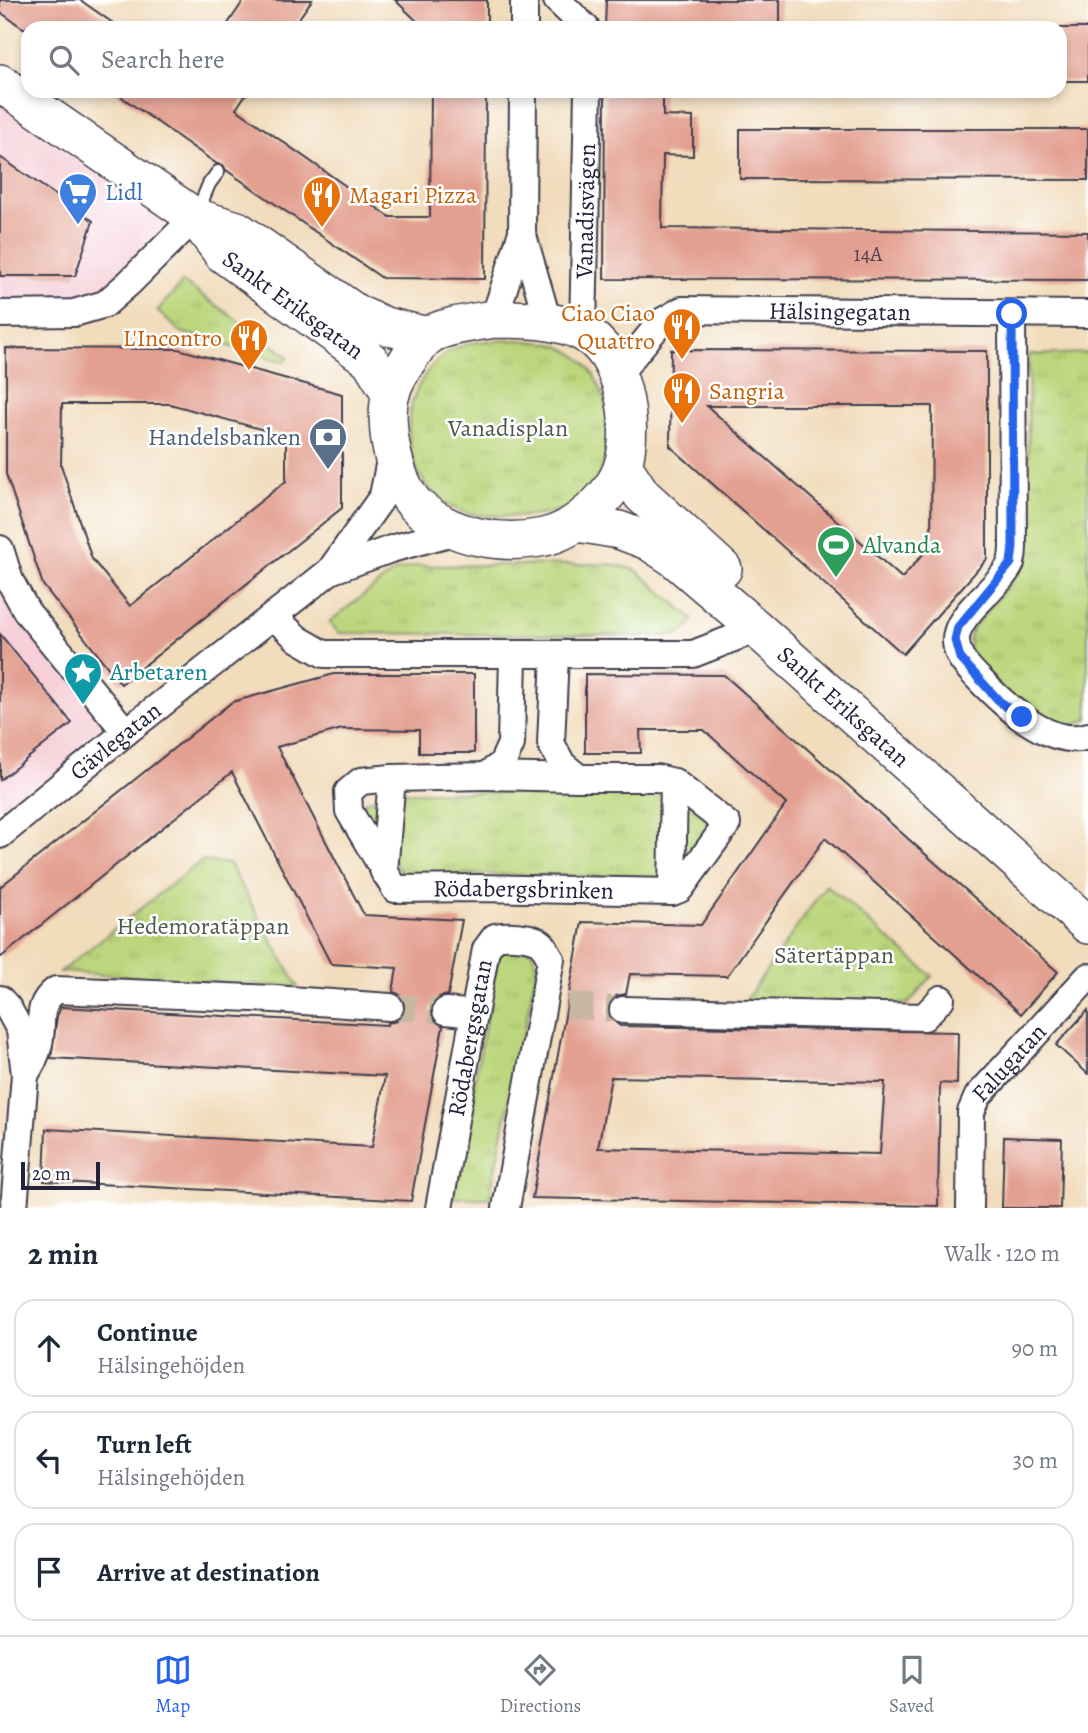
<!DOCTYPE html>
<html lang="en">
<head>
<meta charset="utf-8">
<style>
	body { margin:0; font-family:Alegreya,serif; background:#f2f2f3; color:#1f2937 }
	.scale { position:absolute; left:21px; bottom:18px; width:79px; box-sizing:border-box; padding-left:7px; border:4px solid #22223b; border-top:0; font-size:19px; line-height:24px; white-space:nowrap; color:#22223b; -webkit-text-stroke:5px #fff; paint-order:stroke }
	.stop { position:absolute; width:21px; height:21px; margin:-16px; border:5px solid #2563eb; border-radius:50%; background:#fff }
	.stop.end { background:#2563eb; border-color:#fff; box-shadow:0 2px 7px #0008 }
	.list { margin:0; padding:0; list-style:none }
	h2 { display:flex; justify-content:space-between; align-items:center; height:91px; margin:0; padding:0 28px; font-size:30px }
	h2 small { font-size:23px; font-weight:400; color:#747a83 }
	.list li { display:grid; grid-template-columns:46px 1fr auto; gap:21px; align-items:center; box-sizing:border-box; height:98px; margin:0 14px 14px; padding:0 14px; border:2px solid #e0e1e3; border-radius:21px }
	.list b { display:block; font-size:26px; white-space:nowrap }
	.list p { margin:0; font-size:23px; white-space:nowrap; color:#747a83 }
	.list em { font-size:23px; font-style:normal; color:#747a83 }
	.icon { flex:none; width:38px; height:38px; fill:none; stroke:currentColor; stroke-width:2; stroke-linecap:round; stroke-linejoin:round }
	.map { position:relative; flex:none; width:1088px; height:1208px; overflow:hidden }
	.search { position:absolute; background:#fff; box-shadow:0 4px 10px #0003; left:21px; right:21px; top:21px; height:77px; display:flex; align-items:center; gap:18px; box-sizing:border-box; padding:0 24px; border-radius:21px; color:#747a83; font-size:26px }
	.sheet { height:427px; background:#fff }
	nav { display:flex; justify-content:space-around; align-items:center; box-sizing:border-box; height:98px; border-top:2px solid #e0e1e3; background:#fff; font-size:19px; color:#747a83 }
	nav a { display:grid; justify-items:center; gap:4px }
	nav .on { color:#2563eb }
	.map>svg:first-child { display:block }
	.built { fill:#f6cfd8 }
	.grass { fill:url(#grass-tufts); stroke:#6e7c5b; stroke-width:2 }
	.building { fill:#e3a091; fill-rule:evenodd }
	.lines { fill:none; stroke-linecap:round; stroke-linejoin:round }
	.street-tunnel { stroke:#c8b7a1; stroke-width:26; stroke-dasharray:26 13; stroke-linecap:butt }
	.lane-casing { stroke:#413e4e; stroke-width:16 }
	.street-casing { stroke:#413e4e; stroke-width:30 }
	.secondary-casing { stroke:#413e4e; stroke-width:40 }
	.lane { stroke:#fff; stroke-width:12 }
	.street { stroke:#fff; stroke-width:26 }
	.secondary { stroke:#fff; stroke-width:37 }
	.route { stroke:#2563eb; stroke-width:9 }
	.labels { text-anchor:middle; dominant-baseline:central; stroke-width:5; stroke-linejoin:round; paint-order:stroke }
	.number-label { font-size:21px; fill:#524250 }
	.shop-label { font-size:24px; fill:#366cbe; stroke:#fff; text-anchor:start }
	.food-label { font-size:24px; fill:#c56008; stroke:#fff; text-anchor:start }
	.street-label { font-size:24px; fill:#22223b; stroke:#fff }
	.park-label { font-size:24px; fill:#50584e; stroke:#fff }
	.service-label { font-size:24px; fill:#4e5e75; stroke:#fff; text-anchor:end }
	.leisure-label { font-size:24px; fill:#27864d; stroke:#fff; text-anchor:start }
	.culture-label { font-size:24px; fill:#0d838f; stroke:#fff; text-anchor:start }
</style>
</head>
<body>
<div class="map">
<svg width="1088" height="1208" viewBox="0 0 1088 1208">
	<defs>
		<pattern id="grass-tufts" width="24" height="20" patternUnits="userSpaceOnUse" patternTransform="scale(1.75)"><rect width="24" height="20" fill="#bbd67b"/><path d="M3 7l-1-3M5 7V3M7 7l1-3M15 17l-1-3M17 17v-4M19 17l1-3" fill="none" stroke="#a0b76b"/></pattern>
	</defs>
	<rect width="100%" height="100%" fill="#fff"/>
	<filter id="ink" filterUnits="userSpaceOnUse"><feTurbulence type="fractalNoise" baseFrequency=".0143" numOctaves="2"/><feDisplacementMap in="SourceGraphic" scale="14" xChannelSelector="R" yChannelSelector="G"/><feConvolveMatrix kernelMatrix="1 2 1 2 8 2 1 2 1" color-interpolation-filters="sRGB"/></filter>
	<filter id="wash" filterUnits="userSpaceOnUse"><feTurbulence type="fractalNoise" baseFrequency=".00686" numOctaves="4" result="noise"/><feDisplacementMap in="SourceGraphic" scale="28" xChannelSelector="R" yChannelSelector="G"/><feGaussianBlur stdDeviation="1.57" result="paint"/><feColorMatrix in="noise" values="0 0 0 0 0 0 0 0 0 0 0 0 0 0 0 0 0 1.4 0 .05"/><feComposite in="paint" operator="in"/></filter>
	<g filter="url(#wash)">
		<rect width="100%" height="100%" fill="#f1dcbb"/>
		<g class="built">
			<polygon points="0,88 189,218 104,301 0,310"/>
			<polygon points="0,549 123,731 0,832"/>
		</g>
		<g class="grass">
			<polygon points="183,282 288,356 288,359 284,362 181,332 157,311"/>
			<path d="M518,340C539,342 557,342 574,354C608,376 618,440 599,475C596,481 589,486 585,491C582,495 578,501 575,503C551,519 509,517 481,515C399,509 384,390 451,351C471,339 496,341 518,340Z"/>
			<path d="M1088,353V719C1083,721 1078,725 1073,725C1032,725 999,684 971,659L969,638L972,629L1019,573L1027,552L1029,355Z"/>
			<path d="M611,564L636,570L693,619C688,630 683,633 672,636L339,633L329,622L395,571L415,566Z"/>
			<polygon points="388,792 672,792 715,824 687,861 662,878 477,874 403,875 365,818 363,803"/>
			<polygon points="201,861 229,864 298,987 60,972"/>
			<polygon points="826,885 932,976 908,1004 744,1003"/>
			<polygon points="505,947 532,951 537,968 489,1198 453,1198 497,961"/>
		</g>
		<g id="blocks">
			<g class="building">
				<polygon points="0,0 80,0 120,28 23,28 0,12"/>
				<polygon points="244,0 312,0 292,28 225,28"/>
				<polygon points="395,0 487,0 487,28 424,28"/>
				<polygon points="606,0 780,0 780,28 605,28"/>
				<rect x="1060" y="28" width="28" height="53"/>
				<polygon points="113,91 248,91 236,109 390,217 430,217 431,91 486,91 485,279 382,278 226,170 223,165 217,164"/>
				<polygon points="605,91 663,91 663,116 693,117 693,156 663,155 662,228 1088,232 1088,280 604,279"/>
				<polygon points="740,129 1088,129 1088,180 740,179"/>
				<polygon points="0,157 93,221 75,276 0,276"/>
				<path d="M6,348L178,349L342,394V508L121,684L43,585L6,474ZM62,404H170L286,436V481L130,606L92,559L61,465Z"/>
				<path d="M671,350L987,351V559L903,654L670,446ZM707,406H932L931,545L902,578Z"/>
				<polygon points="0,634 72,723 0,780"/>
				<polygon points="334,674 474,674 474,753 419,753 419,730 342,729 277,747 364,915 462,920 448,995 439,997 433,1002 430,1009 432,1018 443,1026 411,1201 44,1181 46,1129 372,1147 385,1076 51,1058 57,1016 61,1007 387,1025 387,1023 397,1021 403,1015 406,1009 404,1001 399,994 393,992 397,968 331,964 232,772 0,958 0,887 232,702"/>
				<path d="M585,674L724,675L1058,972L1021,1014L825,838L727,976L630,974L626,994L616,996L609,1002L607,1010L609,1017L620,1026L958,1032L957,1084L940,1083L938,1206L532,1198L582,922L701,925L786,804L704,730H640L641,753H585ZM611,1077L885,1082L880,1154L598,1148Z"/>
				<polygon points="1088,1010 1088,1074 1056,1045"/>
				<polygon points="1004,1137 1062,1139 1060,1208 1002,1208"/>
			</g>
		</g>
	</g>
	<g filter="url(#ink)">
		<use href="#blocks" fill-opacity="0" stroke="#413e4e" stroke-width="2"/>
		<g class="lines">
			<g class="street-tunnel">
				<polyline points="567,1005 623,1010"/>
				<polyline points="390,1007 446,1011"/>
			</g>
			<defs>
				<polyline id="lane" points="196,215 209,184 218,172"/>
				<g id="street">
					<polyline points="557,0 586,28"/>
					<polyline points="524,28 524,0"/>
					<polyline points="523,91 522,232 548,322"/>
					<polyline points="0,314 74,313 105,304 129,283 195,217"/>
					<path d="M1012,314L1013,547C1013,552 1012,559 1011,563C1000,588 954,614 956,642C957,658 968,667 978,678C1002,703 1050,749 1088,736"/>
					<polyline points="494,319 522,232"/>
					<path id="s1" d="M583,332L588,91"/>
					<path id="s2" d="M619,373L661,322L682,310L1088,314"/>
					<polyline points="0,549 10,581 27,612 126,732"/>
					<polyline points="330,571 391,549 457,531"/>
					<polyline points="274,617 298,639 324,654 693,654 757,629"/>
					<path id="s3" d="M513,655L511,744L502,764L485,776L392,778L361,781L348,792L349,811L395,889L476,888L672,892L680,889L727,824L674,782L657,778H579L562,764L551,743L555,655"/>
					<polyline points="485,776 579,778"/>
					<path id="s4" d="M0,835L126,732L330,571L383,496L391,455"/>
					<polyline points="384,872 392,778"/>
					<polyline points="672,892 674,782"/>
					<polyline points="0,999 8,1008 20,1030 25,1075 14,1208"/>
					<polyline points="623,1010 924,1017 941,999"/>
					<polyline points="446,1011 474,1014"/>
					<path d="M25,1075C31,1065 37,1055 39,1043C44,1021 35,1006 56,990L274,999L390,1007"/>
					<path id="s5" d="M439,1208L486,949L495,937C506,935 534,935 542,944C545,948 548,955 551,959L506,1208"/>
					<path id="s6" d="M970,1208L971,1112L978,1096L1088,977"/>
				</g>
				<g id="secondary">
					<polyline points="0,83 195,217 237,230 357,314 385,326 428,336"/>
					<path id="s7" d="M195,217L223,254L370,360L391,394"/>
					<path d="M494,319C523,319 556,319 582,332C624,354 635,424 623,465C614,496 574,531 544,537C501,546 452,537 419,508C395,488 382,423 391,393C395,378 415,346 428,336C441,326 477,322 494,319Z"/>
					<polyline points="623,466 642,495 723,569"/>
					<path id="s8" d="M578,523L619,530L648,541L674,558L757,629L1088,925"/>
				</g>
			</defs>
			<use href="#lane" class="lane-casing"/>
			<use href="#street" class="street-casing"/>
			<use href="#secondary" class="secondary-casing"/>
			<use href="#lane" class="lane"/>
			<use href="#street" class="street"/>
			<use href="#secondary" class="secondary"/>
		</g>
	</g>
	<g class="lines" filter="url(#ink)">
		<polyline class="route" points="1012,314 1013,547 1011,563 958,627 955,640 960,658 1001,703 1022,717"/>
	</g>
	<defs>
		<symbol id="supermarket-pin" viewBox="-11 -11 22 30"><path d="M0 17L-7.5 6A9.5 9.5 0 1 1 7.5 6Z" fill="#3f7fe0" stroke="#fff"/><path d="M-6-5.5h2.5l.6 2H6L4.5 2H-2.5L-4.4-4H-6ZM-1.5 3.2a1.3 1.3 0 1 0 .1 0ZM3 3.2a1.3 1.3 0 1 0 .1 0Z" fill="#fff"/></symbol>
		<symbol id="restaurant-pin" viewBox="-11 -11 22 30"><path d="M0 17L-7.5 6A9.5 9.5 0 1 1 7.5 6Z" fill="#e8710a" stroke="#fff"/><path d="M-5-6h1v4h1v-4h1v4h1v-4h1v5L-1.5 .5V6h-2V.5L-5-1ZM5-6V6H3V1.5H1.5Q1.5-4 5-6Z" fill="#fff"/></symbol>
		<symbol id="bank-pin" viewBox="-11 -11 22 30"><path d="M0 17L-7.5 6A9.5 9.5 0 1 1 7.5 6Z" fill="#5c6f8a" stroke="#fff"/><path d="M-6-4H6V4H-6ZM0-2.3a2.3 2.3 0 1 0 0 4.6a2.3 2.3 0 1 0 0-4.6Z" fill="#fff"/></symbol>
		<symbol id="stadium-pin" viewBox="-11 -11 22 30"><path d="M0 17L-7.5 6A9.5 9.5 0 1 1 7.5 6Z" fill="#2e9e5b" stroke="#fff"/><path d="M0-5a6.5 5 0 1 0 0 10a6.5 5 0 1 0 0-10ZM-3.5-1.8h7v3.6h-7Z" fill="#fff"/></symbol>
		<symbol id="sight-pin" viewBox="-11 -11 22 30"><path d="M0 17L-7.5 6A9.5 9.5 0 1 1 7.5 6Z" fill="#0f9aa8" stroke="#fff"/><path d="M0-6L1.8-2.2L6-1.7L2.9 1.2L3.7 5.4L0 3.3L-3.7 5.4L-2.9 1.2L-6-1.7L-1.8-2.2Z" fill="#fff"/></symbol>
	</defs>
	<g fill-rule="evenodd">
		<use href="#supermarket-pin" x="56" y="170" width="44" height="60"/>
		<use href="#restaurant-pin" x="300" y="173" width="44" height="60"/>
		<use href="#restaurant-pin" x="660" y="305" width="44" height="60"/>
		<use href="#restaurant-pin" x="227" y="316" width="44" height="60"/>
		<use href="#restaurant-pin" x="660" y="369" width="44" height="60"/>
		<use href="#bank-pin" x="306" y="415" width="44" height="60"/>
		<use href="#stadium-pin" x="814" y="523" width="44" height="60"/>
		<use href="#sight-pin" x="61" y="650" width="44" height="60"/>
	</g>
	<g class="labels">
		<g class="number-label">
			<text x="868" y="254">14A</text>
		</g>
		<g class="shop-label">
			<text x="105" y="192">Lidl</text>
		</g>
		<g class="food-label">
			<text x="349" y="195">Magari Pizza</text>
			<text x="655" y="313" text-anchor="end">Ciao Ciao<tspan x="655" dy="28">Quattro</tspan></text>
			<text x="222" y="338" text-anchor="end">L'Incontro</text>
			<text x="709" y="391">Sangria</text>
		</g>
		<g class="street-label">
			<text stroke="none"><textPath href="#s1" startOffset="121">Vanadisvägen</textPath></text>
			<text stroke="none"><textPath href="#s7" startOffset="133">Sankt Eriksgatan</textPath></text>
			<text stroke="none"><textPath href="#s2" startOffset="248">Hälsingegatan</textPath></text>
			<text stroke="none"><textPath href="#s8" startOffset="329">Sankt Eriksgatan</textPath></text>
			<text stroke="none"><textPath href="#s4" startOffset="149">Gävlegatan</textPath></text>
			<text stroke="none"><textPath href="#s3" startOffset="511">Rödabergsbrinken</textPath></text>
			<text stroke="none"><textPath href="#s5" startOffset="173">Rödabergsgatan</textPath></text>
			<text stroke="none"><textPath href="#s6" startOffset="159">Falugatan</textPath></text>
		</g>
		<g class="park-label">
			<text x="508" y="428">Vanadisplan</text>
			<text x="203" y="926">Hedemoratäppan</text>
			<text x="834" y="955">Sätertäppan</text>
		</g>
		<g class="service-label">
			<text x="301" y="437">Handelsbanken</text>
		</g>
		<g class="leisure-label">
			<text x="863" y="545">Alvanda</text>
		</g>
		<g class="culture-label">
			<text x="110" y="672">Arbetaren</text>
		</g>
	</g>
</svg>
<div class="scale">20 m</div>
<div class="stop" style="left:1012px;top:314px"></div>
<div class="stop end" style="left:1022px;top:717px"></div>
<div class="search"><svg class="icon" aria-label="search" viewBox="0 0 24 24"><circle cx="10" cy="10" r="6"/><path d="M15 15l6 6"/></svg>Search here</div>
</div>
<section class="sheet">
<h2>2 min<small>Walk · 120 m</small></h2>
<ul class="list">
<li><svg class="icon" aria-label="ahead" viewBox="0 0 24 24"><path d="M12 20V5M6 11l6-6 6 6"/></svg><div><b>Continue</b><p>Hälsingehöjden</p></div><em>90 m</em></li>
<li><svg class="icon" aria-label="left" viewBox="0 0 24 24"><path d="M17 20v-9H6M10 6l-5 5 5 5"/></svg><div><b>Turn left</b><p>Hälsingehöjden</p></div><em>30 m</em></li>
<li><svg class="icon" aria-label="arrive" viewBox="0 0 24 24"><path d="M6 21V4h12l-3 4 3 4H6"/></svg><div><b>Arrive at destination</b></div></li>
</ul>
</section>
<nav>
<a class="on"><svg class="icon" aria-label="map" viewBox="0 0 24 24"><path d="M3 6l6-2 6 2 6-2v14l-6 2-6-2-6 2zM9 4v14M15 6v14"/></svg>Map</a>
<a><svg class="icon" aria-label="directions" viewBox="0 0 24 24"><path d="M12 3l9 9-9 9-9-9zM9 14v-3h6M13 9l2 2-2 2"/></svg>Directions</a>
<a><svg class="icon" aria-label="saved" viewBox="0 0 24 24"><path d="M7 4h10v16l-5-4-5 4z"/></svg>Saved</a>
</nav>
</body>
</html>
